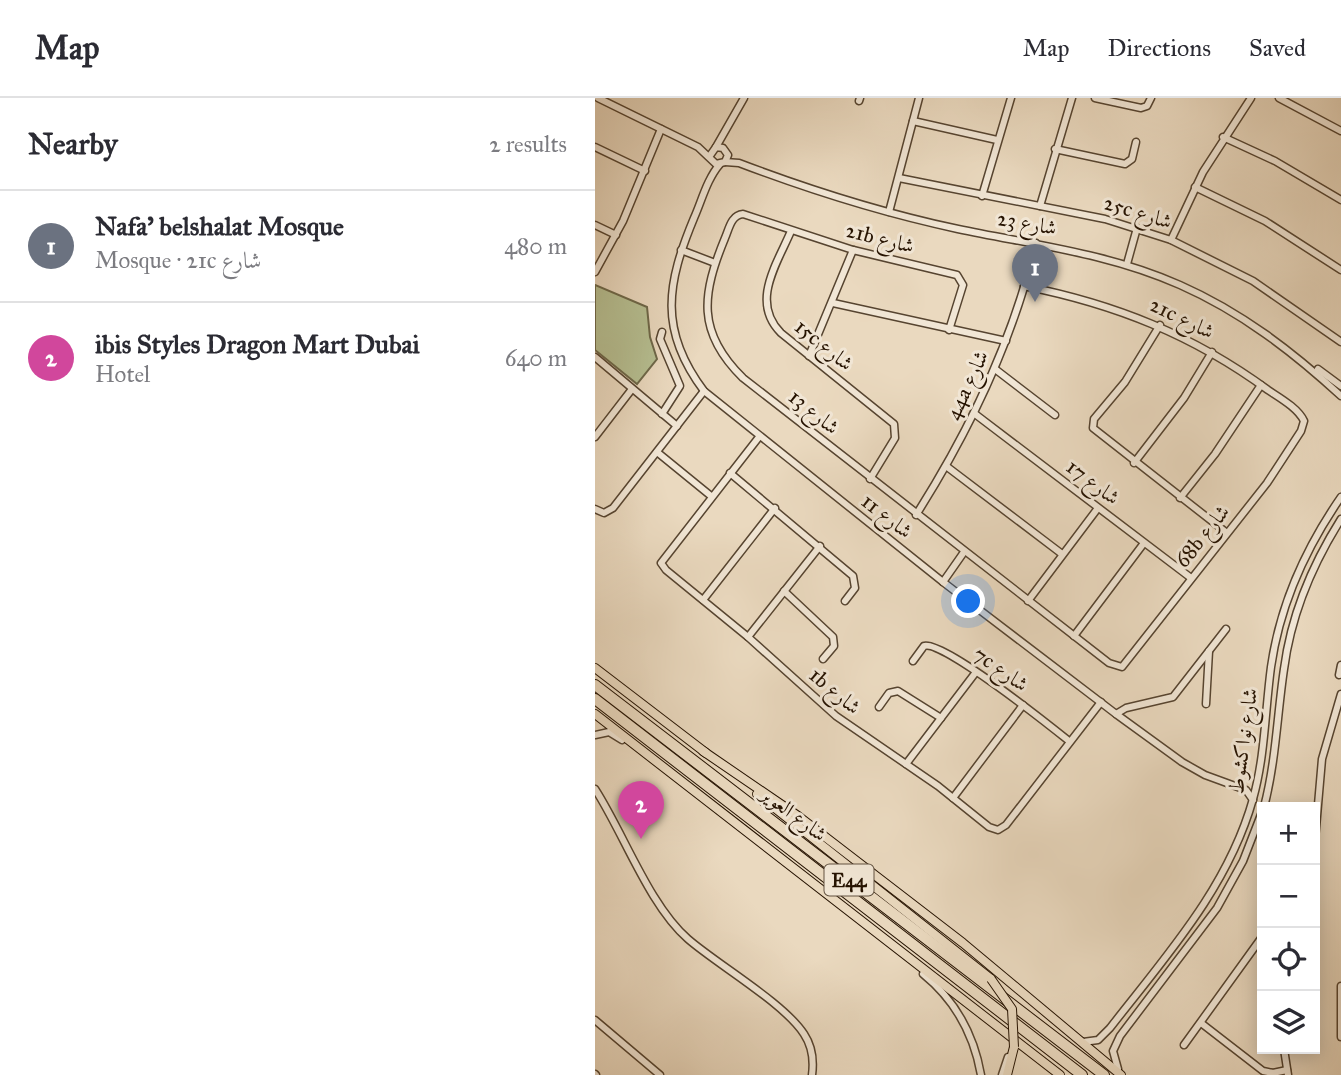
<!DOCTYPE html>
<html lang="en">
<head>
<meta charset="utf-8">
<style>
	body { margin:0; font-family:"IM FELL Great Primer",Amiri,serif; background:#f2f2f3; color:#2b2b33 }
	.controls { position:absolute; right:21px; bottom:21px; display:grid; overflow:hidden; border-radius:0px; box-shadow:0 4px 18px #0003 }
	.controls button { width:63px; height:63px; display:grid; place-items:center; padding:0; border:0; border-bottom:2px solid #e1e1e2; background:#fff; color:#2b2b33; font:35px sans-serif }
	.you { position:absolute; left:374px; top:504px; width:24px; height:24px; margin:-18px; border:5px solid #fff; border-radius:50%; background:#1a73e8; box-shadow:0 0 0 10px #1a73e833 }
	.badge { display:grid; place-items:center; width:46px; height:46px; border-radius:50%; background:#b45309; color:#fff; font-size:23px; font-weight:700 }
	.pin { position:absolute; translate:-50% -58px; filter:drop-shadow(0 2px 4px #0008) }
	.pin::after { content:''; position:absolute; top:37px; width:24px; height:21px; background:inherit; clip-path:polygon(0 0,100% 0,50% 100%) }
	.list { margin:0; padding:0; list-style:none }
	h2 { display:flex; justify-content:space-between; align-items:center; height:91px; margin:0; padding:0 28px; font-size:30px }
	h2 small { font-size:23px; font-weight:400; color:#7c7c81 }
	.list li { display:grid; grid-template-columns:46px 1fr auto; gap:21px; align-items:center; box-sizing:border-box; height:112px; padding:0 28px; border-top:2px solid #e1e1e2 }
	.list b { display:block; font-size:26px; white-space:nowrap }
	.list p { margin:0; font-size:23px; white-space:nowrap; color:#7c7c81 }
	.list em { font-size:23px; font-style:normal; color:#7c7c81 }
	.icon { flex:none; width:38px; height:38px; fill:none; stroke:currentColor; stroke-width:2; stroke-linecap:round; stroke-linejoin:round }
	.map { position:relative; flex:none; width:746px; height:977px; overflow:hidden }
	header { display:flex; align-items:center; gap:42px; box-sizing:border-box; height:98px; padding:0 35px; background:#fff; border-bottom:2px solid #e1e1e2 }
	header strong { font-size:33px }
	nav { display:flex; gap:38px; margin-inline-start:auto; font-size:24px }
	main { display:flex }
	aside { flex:1; background:#fff }
	.map>svg:first-child { display:block }
	.green { fill:#b6bf92; stroke:#6e6849; stroke-width:2 }
	.lines { fill:none; stroke-linecap:round; stroke-linejoin:round }
	.minor-casing { stroke:#564430; stroke-width:9 }
	.major-casing { stroke:#251200; stroke-width:10 }
	.highway-casing { stroke:#251200; stroke-width:12 }
	.minor { stroke:#f1e6d5; stroke-width:6 }
	.major { stroke:#ead9bf; stroke-width:8 }
	.highway { stroke:#ead9bf; stroke-width:10 }
	.major-bridge-casing { stroke:#251200; stroke-width:10; stroke-linecap:butt }
	.major-bridge { stroke:#ead9bf; stroke-width:8 }
	.labels { text-anchor:middle; dominant-baseline:central; stroke-width:6; stroke-linejoin:round; paint-order:stroke }
	.shield { fill:#f1e6d5; stroke:#625240; stroke-width:2 }
	.shield-label { font-size:19px; font-weight:bold; fill:#251200 }
	.street-label { font-size:21px; fill:#251200; stroke:#f1e6d5 }
</style>
</head>
<body>
<header>
<strong>Map</strong>
<nav><a>Map</a><a>Directions</a><a>Saved</a></nav>
</header>
<main>
<aside>
<h2>Nearby<small>2 results</small></h2>
<ul class="list">
<li><span class="badge" style="background:#6b7280">1</span><div><b>Nafa' belshalat Mosque</b><p>Mosque · 21c شارع</p></div><em>480 m</em></li>
<li><span class="badge" style="background:#d1479c">2</span><div><b>ibis Styles Dragon Mart Dubai</b><p>Hotel</p></div><em>640 m</em></li>
</ul>
</aside>
<div class="map">
<svg width="746" height="977" viewBox="0 0 746 977">
	<rect width="100%" height="100%" fill="#ead9bf"/>
	<filter id="stains"><feTurbulence type="fractalNoise" baseFrequency=".00286" numOctaves="4"/><feColorMatrix values="0 0 0 0 .2 0 0 0 0 .09 0 0 0 0 .02 0 0 0 .5 -.17"/></filter>
	<radialGradient id="worn" r=".72"><stop offset=".6" stop-color="#630" stop-opacity="0"/><stop offset="1" stop-color="#630" stop-opacity=".3"/></radialGradient>
	<polygon class="green" points="0,187 52,209 55,239 62,261 42,286 0,252"/>
	<g class="lines">
		<defs>
			<g id="minor">
				<polyline points="3,0 103,49 121,66 130,64 133,57 128,50 121,49 114,59"/>
				<polyline points="500,0 546,10 552,8 556,0"/>
				<polyline points="684,0 746,33"/>
				<polyline points="264,3 265,0"/>
				<polyline points="318,23 402,42"/>
				<polyline points="628,39 680,63 746,102"/>
				<polyline points="0,49 50,73"/>
				<polyline points="121,49 149,0"/>
				<polyline points="460,51 530,66 537,61 541,44"/>
				<path d="M130,64L144,65C215,92 288,115 363,131C439,147 513,155 585,187C646,214 697,253 746,298"/>
				<path d="M125,66C112,81 107,102 99,120C72,185 63,232 109,293L348,484L521,616L587,664L610,677L651,692L658,702"/>
				<polyline points="304,80 510,121 576,142 658,183 746,244"/>
				<polyline points="600,89 670,123 746,172"/>
				<polyline points="387,98 416,0"/>
				<polyline points="445,108 477,0"/>
				<polyline points="294,114 324,0"/>
				<polyline points="0,127 21,137"/>
				<path d="M196,133C182,166 155,204 186,235L299,326L300,340L275,381"/>
				<polyline points="576,142 608,74 656,0"/>
				<polyline points="86,152 120,165"/>
				<polyline points="532,166 542,130"/>
				<polyline points="0,174 28,123 66,31"/>
				<polyline points="238,205 411,243"/>
				<polyline points="565,227 530,284 499,321 498,330 632,435"/>
				<path d="M354,232L368,187L362,177L258,152L148,116C136,117 134,131 130,140C107,196 101,234 148,280L514,565L527,569L672,385L706,333L709,323C703,310 685,300 673,292C598,237 520,206 429,188"/>
				<polyline points="67,234 65,241 85,288 67,316"/>
				<polyline points="214,258 258,152"/>
				<polyline points="0,259 82,328"/>
				<polyline points="400,271 460,317"/>
				<polyline points="723,271 746,288"/>
				<polyline points="380,316 596,480"/>
				<polyline points="0,339 37,291"/>
				<polyline points="164,339 66,465 71,472 153,539 241,618 343,688 394,729 403,732 411,727 506,604"/>
				<polyline points="62,354 116,398"/>
				<polyline points="539,365 589,300 617,254"/>
				<polyline points="351,368 467,456"/>
				<polyline points="135,375 258,478 260,490 250,503"/>
				<polyline points="585,400 620,356 666,287"/>
				<polyline points="0,411 9,415 18,410 109,293"/>
				<path d="M321,417C375,332 418,243 441,145"/>
				<polyline points="348,484 369,454"/>
				<polyline points="189,493 238,539 239,548 228,561"/>
				<polyline points="108,502 180,410"/>
				<polyline points="433,503 503,410"/>
				<polyline points="479,538 549,445"/>
				<polyline points="153,539 225,448"/>
				<path d="M318,563L329,548C346,541 454,627 474,643"/>
				<polyline points="744,577 746,567"/>
				<polyline points="611,606 614,553"/>
				<polyline points="284,609 294,595 303,593 346,620"/>
				<polyline points="521,616 531,610 578,599 631,531"/>
				<polyline points="0,637 14,634 27,642"/>
				<polyline points="311,666 381,574"/>
				<path d="M0,691C29,736 54,807 93,841C123,867 189,905 209,936C217,948 219,962 217,977"/>
				<polyline points="358,700 428,607"/>
				<path d="M669,709C681,663 682,618 689,571C696,517 717,467 746,421"/>
				<polyline points="720,741 727,661 746,596"/>
				<path d="M328,876C360,902 379,937 386,977"/>
				<polyline points="746,888 746,939"/>
				<polyline points="0,922 65,977"/>
				<polyline points="606,925 668,973 678,975 692,972"/>
				<path d="M488,944L503,942L515,930C571,858 633,790 658,701C670,658 670,614 676,569C685,506 710,451 746,399"/>
				<polyline points="589,947 667,839"/>
				<polyline points="689,951 693,977"/>
				<polyline points="523,971 518,953 525,938 622,810 648,763 667,714"/>
				<polyline points="0,976 1,977"/>
				<polyline points="407,977 413,959"/>
			</g>
			<g id="major">
				<polyline points="0,570 111,655"/>
				<polyline points="0,616 465,977"/>
				<polyline points="108,653 203,718 368,845 526,977"/>
				<polyline points="162,696 396,881"/>
				<polyline points="412,977 419,949"/>
			</g>
			<g id="highway">
				<polyline points="0,587 509,977"/>
				<polyline points="0,601 487,977"/>
			</g>
		</defs>
		<use href="#minor" class="minor-casing"/>
		<use href="#major" class="major-casing"/>
		<use href="#highway" class="highway-casing"/>
		<use href="#minor" class="minor"/>
		<use href="#major" class="major"/>
		<use href="#highway" class="highway"/>
		<defs>
			<polyline id="major-bridge" points="396,881 417,911 419,949"/>
		</defs>
		<use href="#major-bridge" class="major-bridge-casing"/>
		<use href="#major-bridge" class="major-bridge"/>
	</g>
	<g class="labels">
		<rect class="shield" x="229.5" y="766.5" width="49" height="31" rx="5"/>
		<g class="shield-label">
			<text x="254" y="782">E44</text>
		</g>
		<g class="street-label">
			<text transform="translate(543 114) rotate(17)">25c شارع</text>
			<text transform="translate(432 125) rotate(10)">شارع 23</text>
			<text transform="translate(285 140) rotate(14)">21b شارع</text>
			<text transform="translate(587 220) rotate(26)">21c شارع</text>
			<text transform="translate(229 247) rotate(39)">15c شارع</text>
			<text transform="translate(372 287) rotate(-65)">44a شارع</text>
			<text transform="translate(219 314) rotate(39)">شارع 13</text>
			<text transform="translate(498 384) rotate(37)">شارع 17</text>
			<text transform="translate(292 418) rotate(38)">شارع 11</text>
			<text transform="translate(607 438) rotate(-51)">68b شارع</text>
			<text transform="translate(406 571) rotate(35)">7c شارع</text>
			<text transform="translate(240 593) rotate(40)">1b شارع</text>
			<text transform="translate(648 643) rotate(-82)">شارع نواكشوط</text>
			<text transform="translate(199 716) rotate(37)">شارع العوير</text>
		</g>
	</g>
	<rect width="100%" height="100%" filter="url(#stains)"/>
	<rect width="100%" height="100%" fill="url(#worn)"/>
</svg>
<div class="controls">
<button>+</button>
<button>−</button>
<button><svg class="icon" aria-label="locate" viewBox="0 0 24 24"><circle cx="12" cy="12" r="6"/><path d="M12 2v4M12 18v4M2 12h4M18 12h4"/></svg></button>
<button><svg class="icon" aria-label="layers" viewBox="0 0 24 24"><path d="M12 4l9 5-9 5-9-5zM3 14l9 5 9-5"/></svg></button>
</div>
<div class="you"></div>
<div class="pin badge" style="left:440px;top:204px;background:#6b7280">1</div>
<div class="pin badge" style="left:46px;top:741px;background:#d1479c">2</div>
</div>
</main>
</body>
</html>
